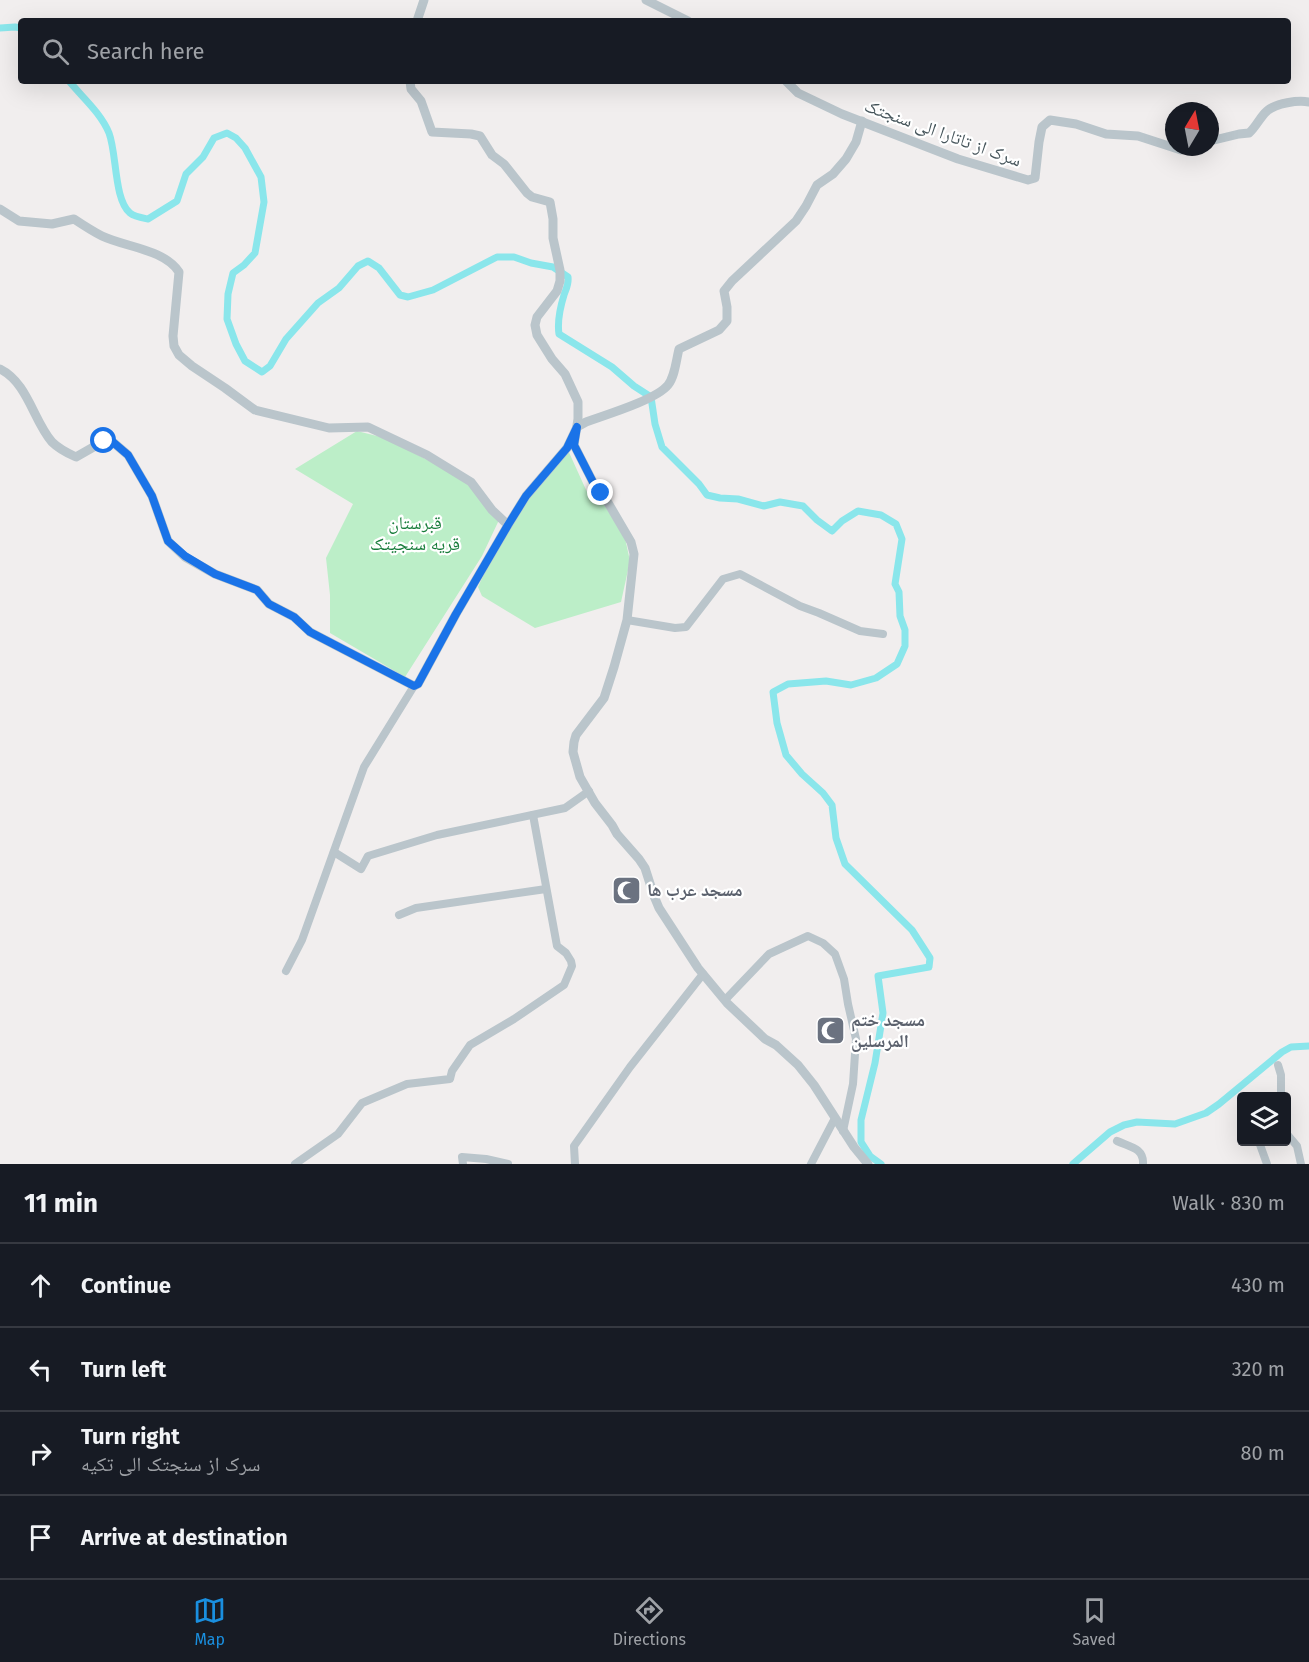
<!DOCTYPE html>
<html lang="en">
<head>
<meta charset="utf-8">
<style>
	body { margin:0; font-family:"Fira Sans","Noto Naskh Arabic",sans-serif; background:#20242c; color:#f1f3f6 }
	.controls { position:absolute; right:18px; bottom:18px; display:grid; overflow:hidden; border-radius:6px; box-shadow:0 6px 24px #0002 }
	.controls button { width:54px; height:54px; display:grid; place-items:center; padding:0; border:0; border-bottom:2px solid #363941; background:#171b24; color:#f1f3f6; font:30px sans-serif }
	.compass { position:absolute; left:1165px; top:102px; width:54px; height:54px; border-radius:50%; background:#171b24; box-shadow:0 6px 24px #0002; rotate:10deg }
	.stop { position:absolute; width:18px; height:18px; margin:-14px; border:4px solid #1a73e8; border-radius:50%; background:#fff }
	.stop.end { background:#1a73e8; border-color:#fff; box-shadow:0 2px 6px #0008 }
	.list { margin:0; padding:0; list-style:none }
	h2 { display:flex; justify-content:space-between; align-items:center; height:78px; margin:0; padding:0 24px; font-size:26px }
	h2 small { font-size:20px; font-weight:400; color:#9ea1a6 }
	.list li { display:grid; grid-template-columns:39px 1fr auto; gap:18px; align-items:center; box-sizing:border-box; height:84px; padding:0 24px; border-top:2px solid #363941 }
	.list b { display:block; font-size:22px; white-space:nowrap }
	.list p { margin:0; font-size:20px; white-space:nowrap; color:#9ea1a6 }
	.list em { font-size:20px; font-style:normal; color:#9ea1a6 }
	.icon { flex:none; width:33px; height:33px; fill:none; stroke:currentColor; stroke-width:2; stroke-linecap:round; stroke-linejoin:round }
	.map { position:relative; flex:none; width:1309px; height:1164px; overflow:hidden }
	.search { position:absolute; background:#171b24; box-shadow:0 6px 24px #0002; left:18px; right:18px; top:18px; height:66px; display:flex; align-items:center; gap:15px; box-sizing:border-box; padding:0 21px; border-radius:6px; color:#9ea1a6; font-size:22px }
	.sheet { height:414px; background:#171b24 }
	nav { display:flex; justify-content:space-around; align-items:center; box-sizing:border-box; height:84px; border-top:2px solid #363941; background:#171b24; font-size:16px; color:#9ea1a6 }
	nav a { display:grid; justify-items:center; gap:3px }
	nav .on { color:#1a8fdf }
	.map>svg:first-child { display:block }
	.green { fill:#bceec8 }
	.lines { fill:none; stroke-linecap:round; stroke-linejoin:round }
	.canal { stroke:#8ae6eb; stroke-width:7 }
	.minor { stroke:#bac5cb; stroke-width:8 }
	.tertiary { stroke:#bac5cb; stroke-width:9 }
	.route { stroke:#1a73e8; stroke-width:8 }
	.labels { text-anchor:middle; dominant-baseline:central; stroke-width:4.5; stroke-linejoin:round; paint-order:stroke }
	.street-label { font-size:18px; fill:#46555b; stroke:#fff }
	.park-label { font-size:18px; fill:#177c3a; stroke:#fff }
	.worship-label { font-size:18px; font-weight:bold; fill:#5b616d; stroke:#fff; text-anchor:start }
</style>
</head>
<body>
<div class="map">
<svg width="1309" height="1164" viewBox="0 0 1309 1164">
	<rect width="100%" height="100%" fill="#f1eeee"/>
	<g class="green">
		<polygon points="357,431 385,438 462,478 499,520 482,556 405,677 330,633 330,595 326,558 353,504 295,469"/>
		<polygon points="567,448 587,492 600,498 625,538 630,561 621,602 535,628 482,596 478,587 517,502"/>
	</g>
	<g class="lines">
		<g class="canal">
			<polyline points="0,28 15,27 21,28"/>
			<path d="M69,81C82,97 101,113 109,133C117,154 114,200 130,213C135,217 143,218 148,219L177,201L186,174L203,157L214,138L227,133L236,138L245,148L261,177L264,202L255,253L244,265L233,273L228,294L227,319L236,344L245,361L262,372L270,366L286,339L318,303L339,288L358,266L368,261L379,268L400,295L408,297L433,290L497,257H514L531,263L553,267L568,277C569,284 566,289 564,295C560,308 557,321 559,334L612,367L634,386L651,397L655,424L662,447L699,484L707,495L720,498L738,499L764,506L780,502L803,506L817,520L832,531L842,521L858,511L881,515L896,524L902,539L895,584L899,592L900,616L905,630V646L897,664L876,678L851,685L826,681L788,684L773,692L777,723L786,755L802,774L823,793L832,805L836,838L845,864L912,930L930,958L929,967L878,976L883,1013L875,1063L861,1120V1142L870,1156L881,1164"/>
			<polyline points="1073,1164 1110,1132 1124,1125 1137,1122 1175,1124 1206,1113 1219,1104 1282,1052 1291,1047 1309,1046"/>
		</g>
		<g class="minor">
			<polyline points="627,620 675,628 686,627 723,579 740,574 800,606 819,613 860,631 883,634"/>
			<polyline points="334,852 361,869 368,856 437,835 565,808 589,791"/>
			<polyline points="399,915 416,908 546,889"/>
			<polyline points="286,971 302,940 364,767 414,686"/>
			<polyline points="725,1000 769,954 808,936 823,943 835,954 844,979 848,1004 856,1039 853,1084 843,1131"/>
			<polyline points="1278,1065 1281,1075 1281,1096"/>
			<polyline points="1286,1133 1297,1146 1301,1164"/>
			<path d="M1117,1141C1130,1147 1144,1148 1143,1164"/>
			<polyline points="1259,1142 1267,1164"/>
			<polyline points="295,1164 338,1134 362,1103 407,1084 450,1079 452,1071 470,1045 514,1019 564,985 572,966 571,961 566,953 557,946 533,815"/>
			<polyline points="463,1164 462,1157 486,1159 508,1164"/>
			<polyline points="575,1164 574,1146 630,1067 703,974"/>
			<polyline points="811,1164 835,1118"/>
		</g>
		<g class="tertiary">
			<polyline points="646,0 688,21"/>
			<polyline points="417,21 424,0"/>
			<polyline points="410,81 411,89 421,101 432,132 471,134 480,136 492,155 504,164 527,193 532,197 550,202 553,219 553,238 560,270 560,281 557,291 537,317 535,325 537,335 552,359 565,374 578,402 578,419 574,445 595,486 607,501 631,542 634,554 627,620 614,667 604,698 576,735 574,742 573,752 580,777 595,803 612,825 617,834 639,859 645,868 654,896 659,908 698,968 727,1003 765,1039 776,1045 798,1065 814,1085 854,1147 868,1164"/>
			<polyline points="786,81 798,93 842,114 958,159 1028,180 1035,178 1039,142 1042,127 1050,120 1076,124 1106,134 1138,136 1181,150 1192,147"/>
			<path d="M1210,141L1239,134L1249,133C1256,127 1260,117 1267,111C1276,103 1298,100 1309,102"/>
			<path d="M0,209L19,221L52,224L74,219C83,225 92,231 102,236C125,247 164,249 179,272L173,336L174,346L179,355L192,366L225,388L255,410L329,428L368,427L427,455L471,482L492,510L508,525"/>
			<path d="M0,369C28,383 33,420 52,442C59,449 67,453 76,457L104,441L114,443L128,455L152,496L168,541L185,557L215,574L257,590L269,604L294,617L310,632L414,686L418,684L456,614L508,525L526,496L567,448L577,427L586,422C605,415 656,400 668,385C675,376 676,361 679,349L719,330L727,321V307L724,291L732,281L796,221L806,206L817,185L833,174L846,159L856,142L862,121"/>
		</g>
	</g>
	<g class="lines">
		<polyline class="route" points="104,441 114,443 128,455 152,496 168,541 185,556 215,574 257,590 269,604 294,617 310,632 414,686 418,684 456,614 508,525 526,496 567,448 577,427 574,445 595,486 601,493"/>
	</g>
	<defs>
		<symbol id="mosque-square" viewBox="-11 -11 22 22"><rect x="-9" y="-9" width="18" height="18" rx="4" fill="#6b7280" stroke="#fff"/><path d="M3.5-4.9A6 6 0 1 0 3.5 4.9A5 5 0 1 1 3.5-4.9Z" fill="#fff"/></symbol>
	</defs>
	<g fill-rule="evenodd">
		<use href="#mosque-square" x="610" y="874" width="33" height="33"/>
		<use href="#mosque-square" x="814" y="1014" width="33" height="33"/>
	</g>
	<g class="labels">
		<g class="street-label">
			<text transform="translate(943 133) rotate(20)">سرک از تاتارا الی سنجتک</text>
		</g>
		<g class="park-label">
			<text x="415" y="523">قبرستان<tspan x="415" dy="21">قریه سنجیتک</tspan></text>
		</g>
		<g class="worship-label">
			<text x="647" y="890">مسجد عرب ها</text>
			<text x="851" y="1020">مسجد ختم<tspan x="851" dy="21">المرسلین</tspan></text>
		</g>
	</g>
</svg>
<div class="controls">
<button><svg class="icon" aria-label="layers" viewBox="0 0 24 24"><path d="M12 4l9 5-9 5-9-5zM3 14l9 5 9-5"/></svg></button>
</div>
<svg class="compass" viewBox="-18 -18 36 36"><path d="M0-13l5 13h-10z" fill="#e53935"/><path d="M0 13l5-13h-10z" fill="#9ea1a6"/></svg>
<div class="stop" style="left:104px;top:441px"></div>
<div class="stop end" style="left:601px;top:493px"></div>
<div class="search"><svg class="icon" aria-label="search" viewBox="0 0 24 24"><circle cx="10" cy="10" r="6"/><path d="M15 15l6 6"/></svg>Search here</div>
</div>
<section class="sheet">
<h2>11 min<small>Walk · 830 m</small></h2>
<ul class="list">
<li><svg class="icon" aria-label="ahead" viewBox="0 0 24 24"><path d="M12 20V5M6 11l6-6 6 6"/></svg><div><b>Continue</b></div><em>430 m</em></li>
<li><svg class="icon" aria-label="left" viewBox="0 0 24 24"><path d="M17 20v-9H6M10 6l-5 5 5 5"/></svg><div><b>Turn left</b></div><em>320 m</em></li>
<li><svg class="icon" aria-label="right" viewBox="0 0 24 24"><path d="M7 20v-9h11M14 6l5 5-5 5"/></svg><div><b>Turn right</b><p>سرک از سنجتک الی تکیه</p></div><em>80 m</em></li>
<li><svg class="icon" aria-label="arrive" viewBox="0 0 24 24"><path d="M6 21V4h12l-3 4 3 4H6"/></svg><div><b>Arrive at destination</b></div></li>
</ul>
</section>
<nav>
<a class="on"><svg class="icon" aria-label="map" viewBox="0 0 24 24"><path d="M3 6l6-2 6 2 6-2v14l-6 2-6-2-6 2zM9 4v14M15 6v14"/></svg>Map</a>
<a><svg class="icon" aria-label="directions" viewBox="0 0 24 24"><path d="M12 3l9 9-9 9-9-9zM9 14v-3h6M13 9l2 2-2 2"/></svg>Directions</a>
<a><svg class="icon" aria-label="saved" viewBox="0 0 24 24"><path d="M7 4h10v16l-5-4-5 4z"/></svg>Saved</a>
</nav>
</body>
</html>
